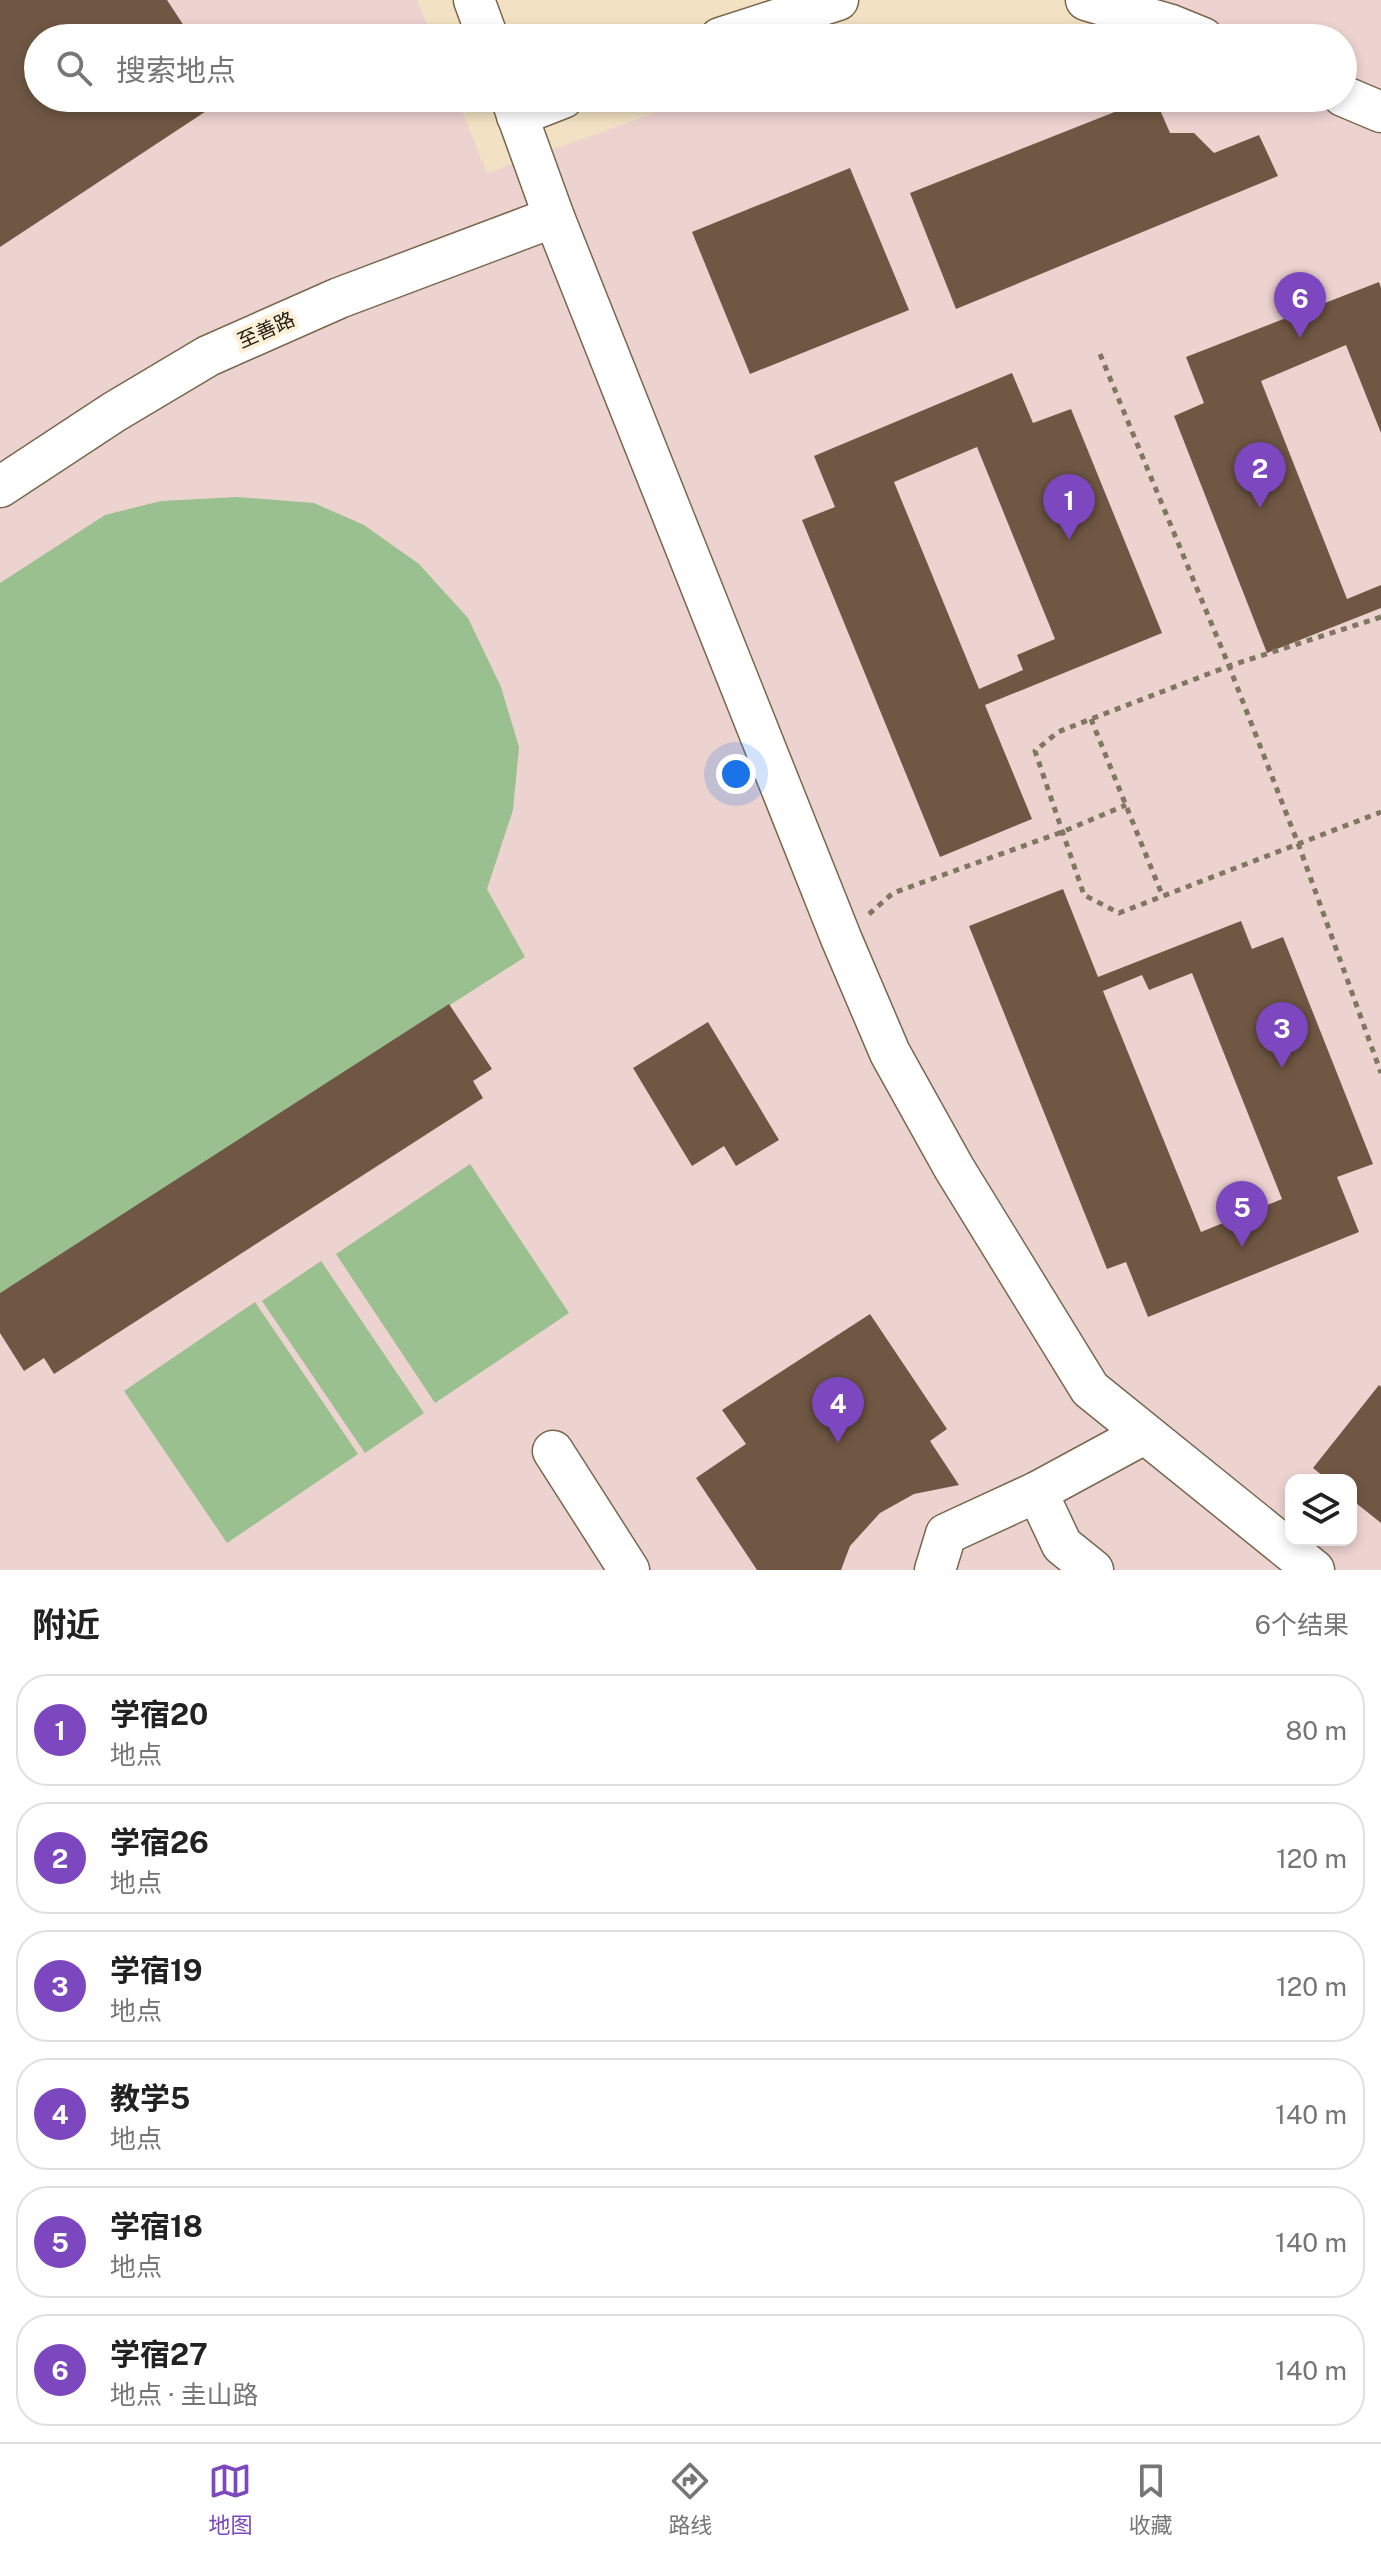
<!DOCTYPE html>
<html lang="zh">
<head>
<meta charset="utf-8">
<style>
	body { margin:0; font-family:"Public Sans","Noto Sans SC",sans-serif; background:#f2f2f2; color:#222 }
	.controls { position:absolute; right:24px; bottom:24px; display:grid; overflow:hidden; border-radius:16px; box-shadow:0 4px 12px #0003 }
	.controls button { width:72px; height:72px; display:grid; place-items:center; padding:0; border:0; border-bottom:2px solid #e0e0e0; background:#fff; color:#222; font:40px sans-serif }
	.you { position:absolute; left:736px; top:774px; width:28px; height:28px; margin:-20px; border:6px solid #fff; border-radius:50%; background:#1a73e8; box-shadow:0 0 0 12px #1a73e833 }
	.badge { display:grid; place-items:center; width:52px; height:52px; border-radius:50%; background:#7c47bf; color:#fff; font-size:26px; font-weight:700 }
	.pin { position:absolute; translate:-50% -66px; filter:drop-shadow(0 2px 4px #0008) }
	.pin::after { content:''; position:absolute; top:42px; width:28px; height:24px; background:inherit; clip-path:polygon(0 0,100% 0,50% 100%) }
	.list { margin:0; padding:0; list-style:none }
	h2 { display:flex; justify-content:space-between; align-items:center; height:104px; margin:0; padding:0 32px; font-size:34px }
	h2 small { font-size:26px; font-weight:400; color:#767676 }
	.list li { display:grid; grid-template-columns:52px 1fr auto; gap:24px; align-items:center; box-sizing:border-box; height:112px; margin:0 16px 16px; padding:0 16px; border:2px solid #e0e0e0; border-radius:32px }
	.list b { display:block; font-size:30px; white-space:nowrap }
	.list p { margin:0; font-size:26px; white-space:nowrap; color:#767676 }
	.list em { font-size:26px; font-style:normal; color:#767676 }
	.icon { flex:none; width:44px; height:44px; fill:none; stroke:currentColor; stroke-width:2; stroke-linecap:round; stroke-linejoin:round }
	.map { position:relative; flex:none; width:1381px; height:1570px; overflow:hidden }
	.search { position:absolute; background:#fff; box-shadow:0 4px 12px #0003; left:24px; right:24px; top:24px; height:88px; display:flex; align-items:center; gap:20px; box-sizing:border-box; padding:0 28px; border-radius:44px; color:#767676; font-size:30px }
	.sheet { height:872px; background:#fff }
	nav { display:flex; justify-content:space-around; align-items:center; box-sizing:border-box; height:112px; border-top:2px solid #e0e0e0; background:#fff; font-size:22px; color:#767676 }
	nav a { display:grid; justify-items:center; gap:4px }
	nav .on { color:#7c47bf }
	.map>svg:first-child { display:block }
	.education { fill:#edd3d0; fill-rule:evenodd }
	.green { fill:#99c08e }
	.building { fill:#6f5743; fill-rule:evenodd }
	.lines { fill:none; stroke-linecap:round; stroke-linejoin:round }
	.minor-casing { stroke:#77684d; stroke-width:43 }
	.path { stroke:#817661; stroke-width:5; stroke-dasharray:6 6; stroke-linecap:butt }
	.minor { stroke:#fff; stroke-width:40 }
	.labels { text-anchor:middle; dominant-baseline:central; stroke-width:8; stroke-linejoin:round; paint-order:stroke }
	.street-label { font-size:20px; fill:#221c10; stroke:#fdf0d7 }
</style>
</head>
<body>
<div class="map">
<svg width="1381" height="1570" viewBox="0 0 1381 1570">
	<rect width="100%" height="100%" fill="#f2e2c3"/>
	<g class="education">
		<path d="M0,0H417L433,38H38V98H457L487,173L696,98H1343V38H1151L1163,0H1381V1570H0ZM1291,1480H1351V1540H1291Z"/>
		<polygon points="1016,25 1146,38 872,38"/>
	</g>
	<g class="green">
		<polygon points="237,497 314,503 364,525 419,564 468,618 501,687 519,747 513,810 487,889 525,957 0,1293 0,583 105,515 161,501"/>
		<polygon points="470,1164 569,1313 435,1403 336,1254"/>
		<polygon points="321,1261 424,1413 365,1453 262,1301"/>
		<polygon points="255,1302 358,1454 227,1543 124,1391"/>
	</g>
	<g class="building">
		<polygon points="0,0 167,0 192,38 38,38 38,98 226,98 0,247"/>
		<polygon points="1150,98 1155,98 1170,133 1194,133 1214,153 1259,135 1278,176 956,309 910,193"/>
		<polygon points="850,168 909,310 750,374 692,232"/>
		<polygon points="1379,282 1381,288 1381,433 1346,345 1261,381 1347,599 1381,585 1381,608 1267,653 1174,416 1204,403 1186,357"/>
		<path d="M1012,373L1033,423L1071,409L1162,633L985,705L1032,819L940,857L802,520L835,507L814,456ZM977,447L1055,639L1017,655L1023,670L979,689L894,482Z"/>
		<path d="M1063,889L1098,977L1241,921L1252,949L1283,937L1373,1164L1337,1177L1359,1232L1148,1317L1126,1262L1107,1269L969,926ZM1192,973L1282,1199L1201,1232L1103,991L1142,975L1149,990Z"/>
		<polygon points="449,1004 492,1069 473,1081 483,1098 54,1374 44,1358 24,1371 0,1333 0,1293"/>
		<polygon points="708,1022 779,1140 736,1166 724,1146 692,1166 633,1068"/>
		<polygon points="870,1314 947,1429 930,1441 959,1485 914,1494 880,1513 850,1546 841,1570 757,1570 696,1478 746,1444 722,1410"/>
		<polygon points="1379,1385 1381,1387 1381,1523 1351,1499 1351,1480 1328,1480 1313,1468"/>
	</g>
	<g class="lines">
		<defs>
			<g id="minor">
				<polyline points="474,0 488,38"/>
				<polyline points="1086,0 1171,25 1203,38"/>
				<polyline points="720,38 838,0"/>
				<polyline points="1343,96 1381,112"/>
				<polyline points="511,98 554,217 841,938 890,1053 954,1168 1090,1389 1314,1570"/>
				<polyline points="517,116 563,98"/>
				<polyline points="0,487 114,412 208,356 339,298 554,217"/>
				<polyline points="553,1451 629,1570"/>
				<polyline points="1037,1492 1062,1545 1093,1570"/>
				<polyline points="935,1570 946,1534 1037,1492 1144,1434"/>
			</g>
		</defs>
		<use href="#minor" class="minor-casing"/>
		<g class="path">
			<polyline points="1100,354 1229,666 1299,846 1381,1073"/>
			<polyline points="1381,617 1229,666 1091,719 1058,732 1035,751 1084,895 1119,913 1381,812"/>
			<polyline points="1091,719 1163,897"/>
			<polyline points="869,914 893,893 1062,832 1126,805"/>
		</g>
		<use href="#minor" class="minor"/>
	</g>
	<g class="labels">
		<g class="street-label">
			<text transform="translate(266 330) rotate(-24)">至善路</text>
		</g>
	</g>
</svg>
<div class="controls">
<button><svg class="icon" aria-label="layers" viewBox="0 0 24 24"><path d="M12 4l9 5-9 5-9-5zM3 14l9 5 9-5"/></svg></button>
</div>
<div class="you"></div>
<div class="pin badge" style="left:1069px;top:540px">1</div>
<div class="pin badge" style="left:1260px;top:508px">2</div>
<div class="pin badge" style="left:1282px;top:1068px">3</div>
<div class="pin badge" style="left:838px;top:1443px">4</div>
<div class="pin badge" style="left:1242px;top:1247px">5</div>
<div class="pin badge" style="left:1300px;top:338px">6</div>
<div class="search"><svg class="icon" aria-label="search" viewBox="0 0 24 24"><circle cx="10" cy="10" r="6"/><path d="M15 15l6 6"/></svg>搜索地点</div>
</div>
<section class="sheet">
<h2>附近<small>6个结果</small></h2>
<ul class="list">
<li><span class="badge">1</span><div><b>学宿20</b><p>地点</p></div><em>80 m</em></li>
<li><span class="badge">2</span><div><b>学宿26</b><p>地点</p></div><em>120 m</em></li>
<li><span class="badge">3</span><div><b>学宿19</b><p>地点</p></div><em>120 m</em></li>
<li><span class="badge">4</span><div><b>教学5</b><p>地点</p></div><em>140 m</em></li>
<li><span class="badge">5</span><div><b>学宿18</b><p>地点</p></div><em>140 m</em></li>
<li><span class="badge">6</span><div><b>学宿27</b><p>地点 · 圭山路</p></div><em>140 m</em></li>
</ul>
</section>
<nav>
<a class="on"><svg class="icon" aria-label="map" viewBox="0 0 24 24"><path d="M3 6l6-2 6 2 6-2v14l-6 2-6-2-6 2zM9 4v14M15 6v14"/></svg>地图</a>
<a><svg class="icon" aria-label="directions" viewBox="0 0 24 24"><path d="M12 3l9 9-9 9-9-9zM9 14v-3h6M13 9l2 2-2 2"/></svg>路线</a>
<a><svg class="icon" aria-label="saved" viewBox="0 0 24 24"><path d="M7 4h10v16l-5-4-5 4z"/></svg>收藏</a>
</nav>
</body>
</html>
